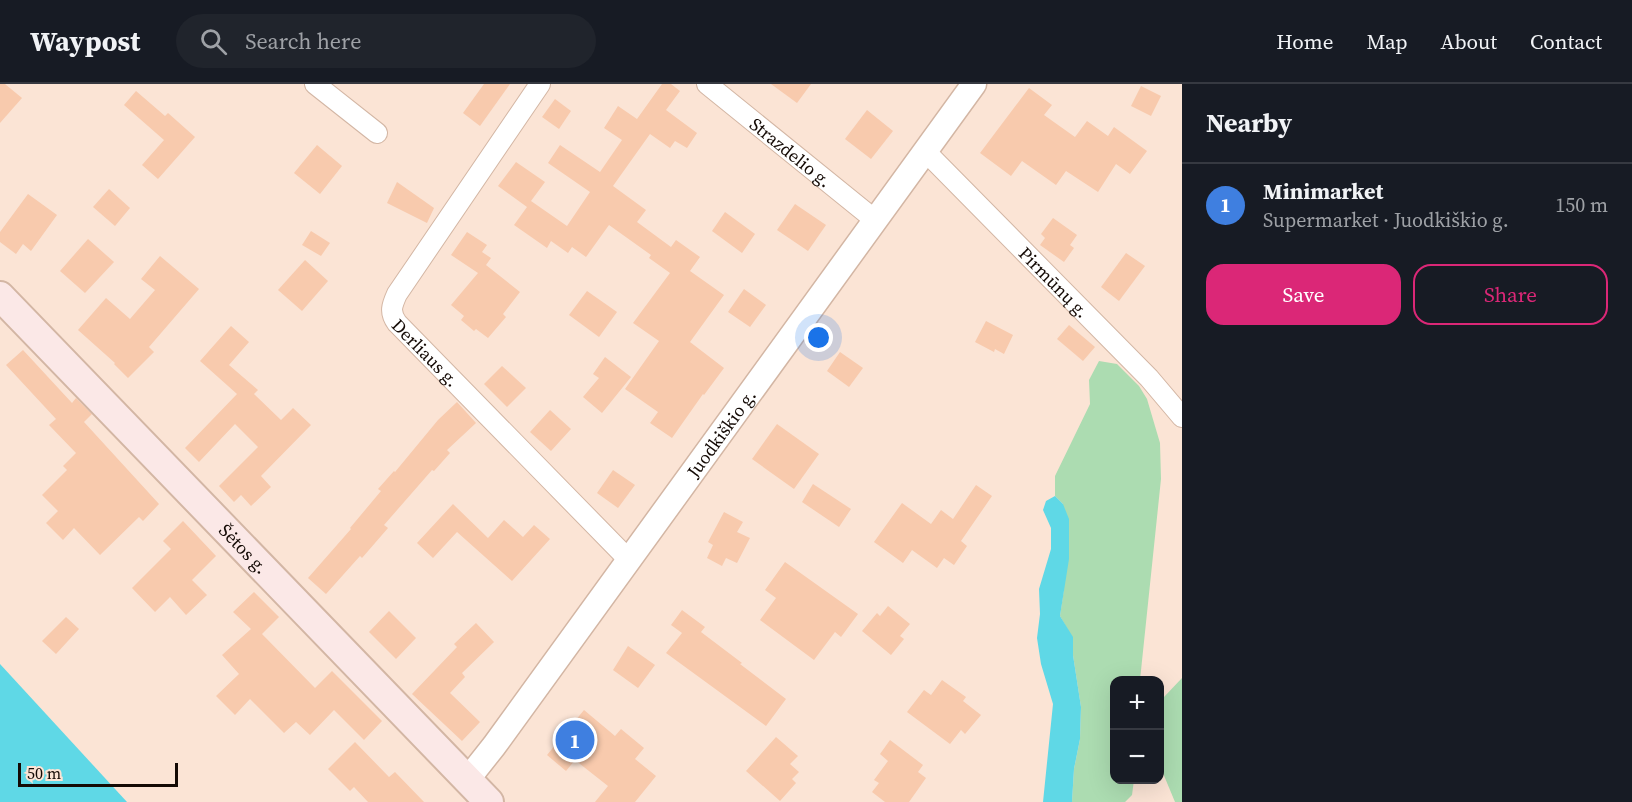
<!DOCTYPE html>
<html lang="en">
<head>
<meta charset="utf-8">
<style>
	body { margin:0; font-family:"Source Serif 4",serif; background:#20242c; color:#f1f3f6 }
	.controls { position:absolute; right:18px; bottom:18px; display:grid; overflow:hidden; border-radius:12px; box-shadow:0 6px 24px #0002 }
	.controls button { width:54px; height:54px; display:grid; place-items:center; padding:0; border:0; border-bottom:2px solid #363941; background:#171b24; color:#f1f3f6; font:30px sans-serif }
	.scale { position:absolute; left:18px; bottom:15px; width:160px; box-sizing:border-box; padding-left:6px; border:3px solid #140a05; border-top:0; font-size:16px; line-height:21px; white-space:nowrap; color:#140a05; -webkit-text-stroke:4px #fbe4d5; paint-order:stroke }
	.you { position:absolute; left:819px; top:254px; width:21px; height:21px; margin:-15px; border:4px solid #fff; border-radius:50%; background:#1a73e8; box-shadow:0 0 0 9px #1a73e833 }
	.badge { display:grid; place-items:center; width:39px; height:39px; border-radius:50%; background:#db2777; color:#fff; font-size:20px; font-weight:700 }
	.pin { position:absolute; translate:-50% -50%; border:3px solid #fff; box-shadow:0 2px 6px #0006 }
	.list { margin:0; padding:0; list-style:none }
	h2 { display:flex; justify-content:space-between; align-items:center; height:78px; margin:0; padding:0 24px; font-size:26px }
	h2 small { font-size:20px; font-weight:400; color:#9ea1a6 }
	.list li { display:grid; grid-template-columns:39px 1fr auto; gap:18px; align-items:center; box-sizing:border-box; height:84px; padding:0 24px; border-top:2px solid #363941 }
	.list b { display:block; font-size:22px; white-space:nowrap }
	.list p { margin:0; font-size:20px; white-space:nowrap; color:#9ea1a6 }
	.list em { font-size:20px; font-style:normal; color:#9ea1a6 }
	.actions { display:flex; gap:12px; padding:18px 24px }
	.actions a { flex:1; padding:14px 0; border:2px solid #db2777; border-radius:18px; text-align:center; font-size:21px; color:#db2777 }
	.actions .main { background:#db2777; color:#fff }
	.icon { flex:none; width:33px; height:33px; fill:none; stroke:currentColor; stroke-width:2; stroke-linecap:round; stroke-linejoin:round }
	.map { position:relative; flex:none; width:1182px; height:718px; overflow:hidden }
	header { display:flex; align-items:center; gap:36px; box-sizing:border-box; height:84px; padding:0 30px; background:#171b24; border-bottom:2px solid #363941 }
	header strong { font-size:28px }
	nav { display:flex; gap:33px; margin-inline-start:auto; font-size:21px }
	.search { width:420px; height:54px; background:#20242c; display:flex; align-items:center; gap:15px; box-sizing:border-box; padding:0 21px; border-radius:33px; color:#9ea1a6; font-size:22px }
	main { display:flex }
	aside { flex:1; background:#171b24 }
	.map>svg:first-child { display:block }
	.green { fill:#acdcb1 }
	.water { fill:#5fd8e6 }
	.building { fill:#f8caad }
	.lines { fill:none; stroke-linecap:round; stroke-linejoin:round }
	.minor-casing { stroke:#d3b6a4; stroke-width:22 }
	.tertiary-casing { stroke:#d3b6a4; stroke-width:27 }
	.secondary-casing { stroke:#d3b6a4; stroke-width:32 }
	.minor { stroke:#fff; stroke-width:20 }
	.tertiary { stroke:#fff; stroke-width:24 }
	.secondary { stroke:#fbe8e7; stroke-width:28 }
	.labels { text-anchor:middle; dominant-baseline:central; stroke-width:6; stroke-linejoin:round; paint-order:stroke }
	.street-label { font-size:18px; fill:#140a05; stroke:#fbe4d5 }
</style>
</head>
<body>
<header>
<strong>Waypost</strong>
<div class="search"><svg class="icon" aria-label="search" viewBox="0 0 24 24"><circle cx="10" cy="10" r="6"/><path d="M15 15l6 6"/></svg>Search here</div>
<nav><a>Home</a><a>Map</a><a>About</a><a>Contact</a></nav>
</header>
<main>
<div class="map">
<svg width="1182" height="718" viewBox="0 0 1182 718">
	<rect width="100%" height="100%" fill="#fbe4d5"/>
	<g class="green">
		<polygon points="1099,277 1117,280 1139,302 1147,315 1160,359 1161,395 1140,596 1114,596 1114,696 1134,696 1132,711 1125,718 1072,718 1074,685 1080,655 1081,623 1073,571 1072,553 1060,532 1064,505 1063,420 1055,412 1055,392 1090,320 1089,296"/>
		<polygon points="1182,594 1182,718 1175,718 1160,682 1160,625 1164,613"/>
	</g>
	<g class="water">
		<polygon points="1055,412 1063,420 1069,435 1069,475 1060,532 1073,553 1073,571 1081,623 1080,655 1074,685 1072,718 1043,718 1053,620 1041,580 1037,554 1040,530 1039,505 1051,465 1051,444 1043,426 1046,417"/>
		<polygon points="0,580 127,718 0,718"/>
	</g>
	<g class="building">
		<polygon points="0,0 5,0 22,14 0,39"/>
		<polygon points="484,0 510,0 480,42 463,29"/>
		<polygon points="662,0 671,0 680,7 666,26 697,49 687,64 675,57 670,64 650,50 613,102 646,126 637,138 671,163 676,156 700,173 690,187 724,211 690,258 724,284 704,311 703,310 672,354 650,339 658,328 625,305 659,257 633,239 670,189 649,174 651,171 609,141 586,173 572,163 568,169 551,157 547,164 514,141 527,123 498,102 516,78 545,98 531,117 567,142 590,108 548,79 560,61 600,88 622,56 604,44 618,22 637,35"/>
		<polygon points="771,0 811,0 797,19"/>
		<polygon points="1141,2 1161,12 1151,32 1131,22"/>
		<polygon points="1029,4 1052,21 1044,31 1075,53 1087,37 1108,52 1114,43 1147,67 1130,90 1116,80 1098,108 1066,87 1056,101 1022,77 1011,92 980,69"/>
		<polygon points="136,7 165,32 168,29 195,53 158,95 142,81 164,56 124,21"/>
		<polygon points="555,15 571,27 559,45 542,33"/>
		<polygon points="867,26 893,47 871,75 845,55"/>
		<polygon points="317,61 342,82 320,110 294,89"/>
		<polygon points="397,98 434,124 427,139 387,119"/>
		<polygon points="109,105 130,124 115,142 93,123"/>
		<polygon points="28,110 57,131 31,167 23,160 16,170 0,158 0,148"/>
		<polygon points="795,120 826,141 808,167 777,146"/>
		<polygon points="725,128 755,150 742,169 712,147"/>
		<polygon points="1053,134 1077,151 1070,161 1074,164 1064,178 1040,161 1045,154 1041,150"/>
		<polygon points="311,147 330,159 321,172 302,161"/>
		<polygon points="467,148 487,161 482,168 491,174 486,181 520,208 503,230 506,233 488,254 476,245 474,247 461,236 464,232 451,221 478,189 451,171"/>
		<polygon points="88,155 114,178 85,209 60,187"/>
		<polygon points="1126,169 1145,182 1119,217 1101,203"/>
		<polygon points="160,172 199,205 149,263 154,268 128,294 114,280 115,279 78,246 106,214 130,235 155,206 141,195"/>
		<polygon points="305,176 328,197 302,227 278,206"/>
		<polygon points="744,205 766,221 750,243 728,228"/>
		<polygon points="587,207 617,228 599,253 569,231"/>
		<polygon points="986,237 1013,251 1004,270 995,265 994,268 975,258"/>
		<polygon points="1069,241 1095,263 1083,277 1057,255"/>
		<polygon points="231,242 249,258 229,281 258,306 254,310 281,336 293,324 311,341 261,392 271,403 251,422 241,411 234,418 219,402 258,363 235,340 199,378 185,364 237,310 200,277"/>
		<polygon points="23,266 72,319 76,314 92,330 84,338 159,420 143,437 139,433 100,471 74,444 63,456 46,439 58,427 42,411 67,386 63,382 76,369 49,341 56,335 6,281"/>
		<polygon points="840,268 863,284 849,303 827,287"/>
		<polygon points="605,273 631,293 602,329 583,313 599,294 593,290"/>
		<polygon points="502,282 526,304 507,323 484,300"/>
		<polygon points="457,318 476,339 447,366 450,369 434,387 432,386 384,441 388,444 362,474 360,472 326,510 308,494 351,445 350,444 381,407 378,405 394,387 395,388 438,336"/>
		<polygon points="550,326 571,345 551,367 530,348"/>
		<polygon points="777,340 819,370 794,405 752,375"/>
		<polygon points="613,386 635,401 618,424 597,409"/>
		<polygon points="813,400 851,425 839,443 802,418"/>
		<polygon points="976,401 992,412 961,457 967,462 954,481 944,474 937,484 912,466 903,479 874,458 902,419 931,440 941,426 953,435"/>
		<polygon points="453,420 488,454 504,436 523,453 534,441 550,455 512,497 457,448 433,474 417,459"/>
		<polygon points="724,428 743,438 737,448 750,454 737,479 726,474 722,482 707,474 713,461 708,458"/>
		<polygon points="183,437 216,472 192,496 207,511 186,531 170,513 155,528 132,504 171,465 163,457"/>
		<polygon points="785,478 858,530 841,553 835,548 814,576 760,536 776,514 765,506"/>
		<polygon points="254,508 279,533 262,550 315,604 332,587 382,637 364,656 334,626 310,651 296,638 284,649 250,615 235,631 216,612 239,590 222,571 251,545 233,528"/>
		<polygon points="888,522 910,540 900,552 904,555 891,571 862,547 877,529 880,532"/>
		<polygon points="682,526 705,543 701,548 742,579 740,580 786,615 766,642 666,569 682,549 671,541"/>
		<polygon points="389,527 416,554 396,575 369,548"/>
		<polygon points="66,533 79,545 56,570 42,557"/>
		<polygon points="476,539 494,558 462,589 465,593 450,609 480,638 462,657 412,610 457,563 454,560"/>
		<polygon points="628,562 655,581 638,604 613,586"/>
		<polygon points="942,596 966,613 963,617 981,631 965,650 961,646 950,660 907,628 924,606 931,611"/>
		<polygon points="584,626 615,652 621,645 644,664 635,675 656,692 635,718 595,718 608,702 575,676 566,687 547,671"/>
		<polygon points="776,653 798,672 790,680 799,688 792,695 796,699 780,717 746,687"/>
		<polygon points="890,656 923,681 918,688 926,694 909,718 885,718 872,708 879,699 874,696 888,677 880,670"/>
		<polygon points="355,658 389,693 395,688 424,718 368,718 354,703 350,707 328,685"/>
	</g>
	<g class="lines">
		<defs>
			<g id="minor">
				<polyline points="315,0 377,49"/>
				<path id="s1" d="M540,0L397,210C392,221 389,228 397,239L629,476"/>
				<path id="s2" d="M707,0L875,136"/>
				<path id="s3" d="M925,67L1149,294L1182,333"/>
			</g>
			<g id="tertiary">
				<path id="s4" d="M467,696L494,662L974,0"/>
			</g>
			<g id="secondary">
				<path id="s5" d="M0,212L489,718"/>
			</g>
		</defs>
		<use href="#minor" class="minor-casing"/>
		<use href="#tertiary" class="tertiary-casing"/>
		<use href="#secondary" class="secondary-casing"/>
		<use href="#minor" class="minor"/>
		<use href="#tertiary" class="tertiary"/>
		<use href="#secondary" class="secondary"/>
	</g>
	<g class="labels">
		<g class="street-label">
			<text stroke="none"><textPath href="#s2" startOffset="108">Strazdelio g.</textPath></text>
			<text stroke="none"><textPath href="#s3" startOffset="184">Pirmūnų g.</textPath></text>
			<text stroke="none"><textPath href="#s1" startOffset="326">Derliaus g.</textPath></text>
			<text stroke="none"><textPath href="#s4" startOffset="430">Juodkiškio g.</textPath></text>
			<text stroke="none"><textPath href="#s5" startOffset="351">Šėtos g.</textPath></text>
		</g>
	</g>
</svg>
<div class="controls">
<button>+</button>
<button>−</button>
</div>
<div class="scale">50 m</div>
<div class="you"></div>
<div class="pin badge" style="left:575px;top:656px;background:#3f7fe0">1</div>
</div>
<aside>
<h2>Nearby<small></small></h2>
<ul class="list">
<li><span class="badge" style="background:#3f7fe0">1</span><div><b>Minimarket</b><p>Supermarket · Juodkiškio g.</p></div><em>150 m</em></li>
</ul>
<div class="actions"><a class="main">Save</a><a>Share</a></div>
</aside>
</main>
</body>
</html>
